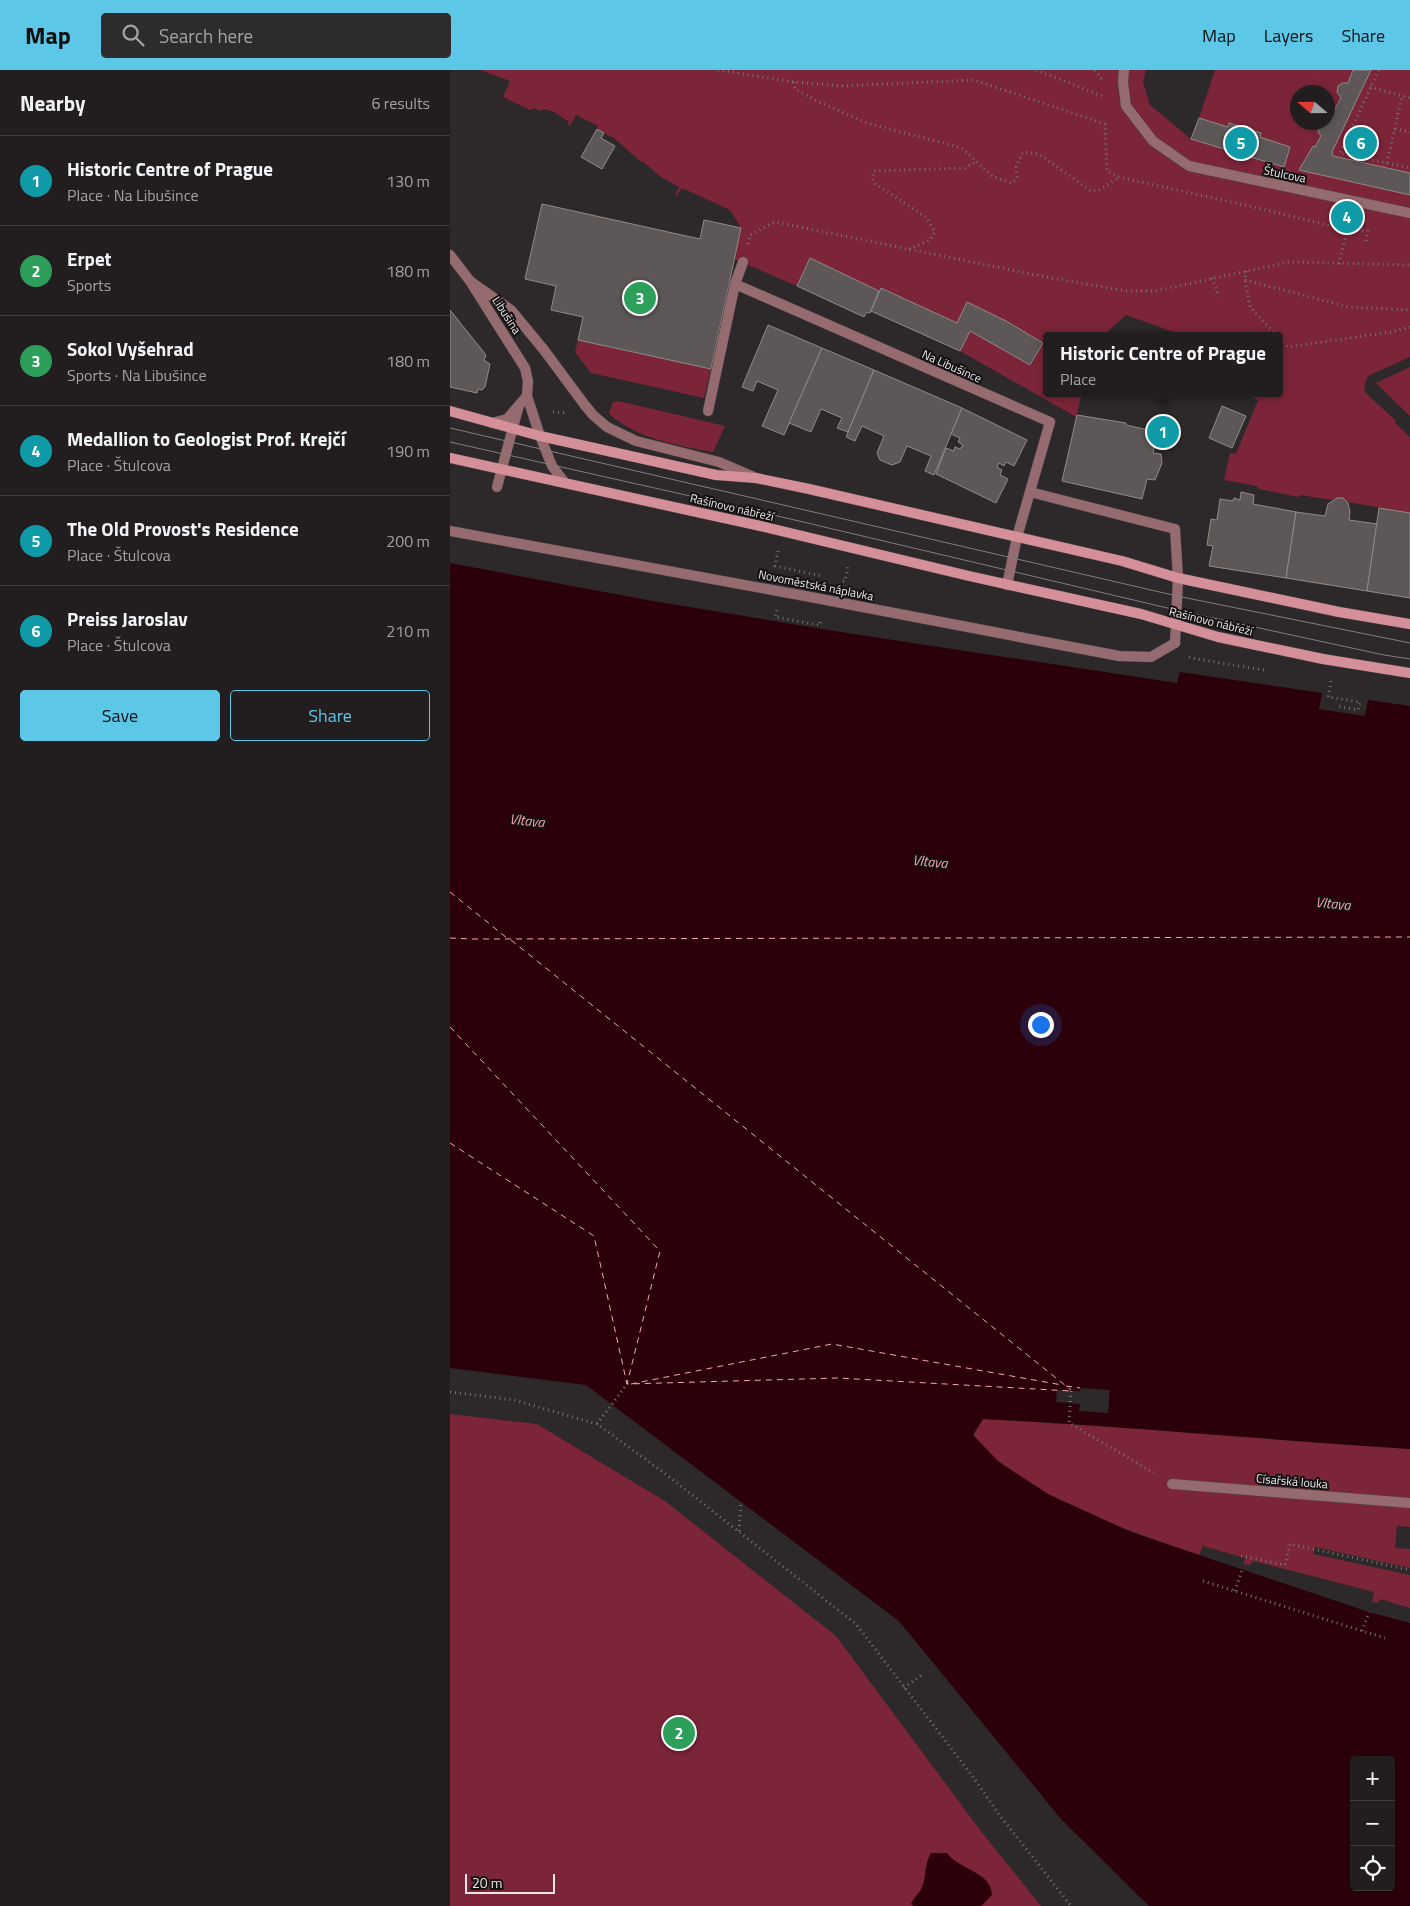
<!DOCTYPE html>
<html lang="en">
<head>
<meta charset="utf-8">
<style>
	body { margin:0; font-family:"Titillium Web",sans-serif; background:#2e2b2c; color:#f1f3f6 }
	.controls { position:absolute; right:15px; bottom:15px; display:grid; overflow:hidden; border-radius:5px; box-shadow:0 2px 8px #0003 }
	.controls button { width:45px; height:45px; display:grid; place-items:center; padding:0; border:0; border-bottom:1px solid #3f3c3d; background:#221e1f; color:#f1f3f6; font:25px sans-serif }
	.compass { position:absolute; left:840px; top:15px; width:45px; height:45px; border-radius:50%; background:#221e1f; box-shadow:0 2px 8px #0003; rotate:290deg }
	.scale { position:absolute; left:15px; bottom:12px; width:90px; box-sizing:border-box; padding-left:5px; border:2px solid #eae6e6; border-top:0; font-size:14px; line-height:18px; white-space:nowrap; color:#eae6e6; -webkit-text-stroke:4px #141112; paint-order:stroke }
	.you { position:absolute; left:590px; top:954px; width:18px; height:18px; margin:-12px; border:4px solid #fff; border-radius:50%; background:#1a73e8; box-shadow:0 0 0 8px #1a73e833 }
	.badge { display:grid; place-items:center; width:32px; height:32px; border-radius:50%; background:#5cc7e7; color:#fff; font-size:16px; font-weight:700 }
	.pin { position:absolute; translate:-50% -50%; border:2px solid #fff; box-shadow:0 1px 5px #0006 }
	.popup { position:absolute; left:593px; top:262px; width:240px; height:65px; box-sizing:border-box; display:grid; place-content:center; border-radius:5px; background:#221e1f; filter:drop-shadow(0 1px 4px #0005); font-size:16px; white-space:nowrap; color:#a2a2a4 }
	.popup b { font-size:19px; color:#f1f3f6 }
	.popup::after { content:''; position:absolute; left:50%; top:100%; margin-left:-10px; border:10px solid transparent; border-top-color:#221e1f }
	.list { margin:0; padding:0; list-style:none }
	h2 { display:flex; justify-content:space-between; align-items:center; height:65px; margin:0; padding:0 20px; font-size:21px }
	h2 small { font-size:16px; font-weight:400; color:#a2a2a4 }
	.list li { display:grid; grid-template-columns:32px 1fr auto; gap:15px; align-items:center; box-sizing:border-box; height:90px; padding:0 20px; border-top:1px solid #3f3c3d }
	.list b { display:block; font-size:19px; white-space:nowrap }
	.list p { margin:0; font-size:16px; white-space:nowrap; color:#a2a2a4 }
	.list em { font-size:16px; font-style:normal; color:#a2a2a4 }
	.actions { display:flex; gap:10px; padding:15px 20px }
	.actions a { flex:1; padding:11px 0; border:1px solid #5cc7e7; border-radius:5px; text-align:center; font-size:18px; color:#5cc7e7 }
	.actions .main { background:#5cc7e7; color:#111 }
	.icon { flex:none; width:28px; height:28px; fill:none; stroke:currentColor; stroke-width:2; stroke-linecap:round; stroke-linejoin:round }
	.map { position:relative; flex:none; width:960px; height:1836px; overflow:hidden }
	header { display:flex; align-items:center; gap:30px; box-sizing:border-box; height:70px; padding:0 25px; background:#5cc7e7; color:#111 }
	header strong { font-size:24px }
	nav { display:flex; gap:28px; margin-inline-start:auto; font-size:18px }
	.search { width:350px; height:45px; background:#2e2b2c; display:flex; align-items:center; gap:12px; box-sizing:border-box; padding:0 18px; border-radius:5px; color:#a2a2a4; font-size:19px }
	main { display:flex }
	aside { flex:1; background:#221e1f }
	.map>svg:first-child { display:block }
	.green { fill:#7c2539 }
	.water { fill:#2c000b; fill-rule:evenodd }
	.pier { fill:#2d2829 }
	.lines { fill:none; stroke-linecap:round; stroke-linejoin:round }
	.ferry { stroke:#f5a7b1; stroke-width:1; stroke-dasharray:6 5; stroke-linecap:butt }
	.building { fill:#5d5757; stroke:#918a8b }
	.service-casing { stroke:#474343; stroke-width:11 }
	.pedestrian-casing { stroke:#474343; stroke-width:11 }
	.minor-casing { stroke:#474343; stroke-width:11 }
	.tertiary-casing { stroke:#474343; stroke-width:11 }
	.secondary-casing { stroke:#474343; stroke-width:11 }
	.path { stroke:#777273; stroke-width:3; stroke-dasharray:1 4; stroke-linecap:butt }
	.service { stroke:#966b70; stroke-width:10 }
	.pedestrian { stroke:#966b70; stroke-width:10 }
	.minor { stroke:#966b70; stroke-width:10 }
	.tertiary { stroke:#966b70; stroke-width:10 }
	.secondary { stroke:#d48f98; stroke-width:10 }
	.tram { stroke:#827e7e; stroke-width:1 }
	.labels { text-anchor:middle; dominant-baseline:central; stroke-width:4; stroke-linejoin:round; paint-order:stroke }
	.street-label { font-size:12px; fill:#eae6e6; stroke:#141112 }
	.water-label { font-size:14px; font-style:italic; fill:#f5a7b1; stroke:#141112 }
</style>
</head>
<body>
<header>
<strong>Map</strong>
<div class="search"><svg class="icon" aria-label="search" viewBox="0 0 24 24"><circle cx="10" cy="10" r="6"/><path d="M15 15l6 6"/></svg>Search here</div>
<nav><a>Map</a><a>Layers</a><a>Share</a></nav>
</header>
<main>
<aside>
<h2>Nearby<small>6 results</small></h2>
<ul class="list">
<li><span class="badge" style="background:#0f9aa8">1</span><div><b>Historic Centre of Prague</b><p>Place · Na Libušince</p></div><em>130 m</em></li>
<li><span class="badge" style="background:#2e9e5b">2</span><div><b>Erpet</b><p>Sports</p></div><em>180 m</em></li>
<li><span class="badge" style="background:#2e9e5b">3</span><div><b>Sokol Vyšehrad</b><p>Sports · Na Libušince</p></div><em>180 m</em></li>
<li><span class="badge" style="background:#0f9aa8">4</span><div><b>Medallion to Geologist Prof. Krejčí</b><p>Place · Štulcova</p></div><em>190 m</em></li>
<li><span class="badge" style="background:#0f9aa8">5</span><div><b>The Old Provost's Residence</b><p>Place · Štulcova</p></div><em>200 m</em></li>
<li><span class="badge" style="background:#0f9aa8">6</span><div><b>Preiss Jaroslav</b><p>Place · Štulcova</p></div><em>210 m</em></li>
</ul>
<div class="actions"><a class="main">Save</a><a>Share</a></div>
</aside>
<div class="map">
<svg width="960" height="1836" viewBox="0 0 960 1836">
	<rect width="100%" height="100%" fill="#2d2829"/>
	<g class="green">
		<path d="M30,0H696L693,12L700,35L741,69L833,97L840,77L810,67L811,62L780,53L778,57L749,48L765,0H903L898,13C891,12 888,15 887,22L891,28L878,52V22H848V52L872,53L868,59L871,66L865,77L863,76L849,100L960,125V287L918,306L914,317L916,323L946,351L945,353L960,367V443L898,432L893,428L882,430L850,425L849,427L809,419L807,416L774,410L780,383L786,384L808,330L795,323H829V266H735L676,245L653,266H597V323H632L626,347L510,281L520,261L581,295L593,273L507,253L431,218L429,221L360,188L347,216L284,189L291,158L280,140L232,118L226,126H225L229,117L211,107L192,91L191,92L164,68L147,59L148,56L126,45L120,56L118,55L119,52L104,42L94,39L90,41L84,38L80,40L53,27L60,11Z"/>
		<polygon points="921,0 960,0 960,103 883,86 882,82"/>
		<polygon points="128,270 261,299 254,328 141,303 125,282"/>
		<polygon points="960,297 960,346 926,313"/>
		<path d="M168,331L275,356L263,382C226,375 188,369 159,344L163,332Z"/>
		<polygon points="0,1344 87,1354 215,1431 386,1566 530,1760 591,1836 0,1836"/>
		<path d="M533,1349C675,1356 818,1370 960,1379V1457L947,1456L945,1478L960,1479V1498L865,1477L863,1484L960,1505V1538L930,1529L928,1533L922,1532L924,1522L804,1491L799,1495L793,1494L795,1488L753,1476L749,1485C682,1462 606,1437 550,1392C540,1385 532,1374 523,1365Z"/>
	</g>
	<g class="water">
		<path d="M0,493L197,530L397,563L727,613L730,602L872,623L869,639L915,646L918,630L960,636V1379C818,1370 676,1356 533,1349L523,1365L549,1392L598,1424L681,1462L919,1542L960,1553V1836H699L611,1749L449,1551L136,1315L0,1298ZM904,1690H941V1817H904Z"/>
		<path d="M481,1783H497C509,1800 541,1801 542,1825L531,1836H464L461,1834C464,1827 469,1824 472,1817C477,1805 474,1794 481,1783Z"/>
	</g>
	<polygon class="pier" points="630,1318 660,1320 658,1343 629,1341 630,1334 606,1332 607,1320 630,1321"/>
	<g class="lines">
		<g class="ferry">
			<polyline points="0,822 57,868"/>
			<polyline points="0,868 22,869 960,867"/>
			<polyline points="61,870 621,1320"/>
			<polyline points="0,957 210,1181 177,1314 388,1308 621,1321"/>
			<polyline points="0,1073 144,1166 177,1314"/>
			<polyline points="181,1314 382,1274 612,1315"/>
			<polyline points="616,1316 630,1318"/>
		</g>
	</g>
	<g class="building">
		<polygon points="903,0 921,0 882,82 883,86 960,103 960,125 849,100 863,76 865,77 871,66 868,62 869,56 872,52 878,52 891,28 887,22 888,16 892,13 898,13"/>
		<polygon points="749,48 778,57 779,53 811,63 810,67 840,77 834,97 741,69"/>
		<polygon points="147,59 154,63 151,68 165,76 152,99 131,87"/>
		<polygon points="92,134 250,169 254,150 291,158 261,299 128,270 133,247 101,240 106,216 75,209"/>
		<polygon points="360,188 429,221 420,243 417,242 414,247 347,216"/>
		<polygon points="431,218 507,253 517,232 556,251 593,273 580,295 520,261 510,281 421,241"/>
		<polygon points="0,240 36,285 34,290 40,294 35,317 32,320 28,319 27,323 0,317"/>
		<polygon points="318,255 372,278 334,365 312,356 328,320 307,311 303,321 292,317"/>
		<polygon points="372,278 424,300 398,362 387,358 392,348 371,339 361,362 339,353"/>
		<polygon points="424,300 512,338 484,405 475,401 481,386 457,376 450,392 442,395 430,390 427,383 434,366 412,356 405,371 396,367"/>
		<polygon points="772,336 796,346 782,378 759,368"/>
		<polygon points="512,338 577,370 564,396 556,392 554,396 549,393 547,397 552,400 550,405 558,409 546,433 486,404 496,378 504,381 505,377 510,379 513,375 508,372 510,368 501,364"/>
		<polygon points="627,345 676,353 676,355 707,362 703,383 711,384 712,393 705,410 697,409 692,429 612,411"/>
		<polygon points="791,422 804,425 803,434 846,442 836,508 759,496 763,476 757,475 761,449 767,450 770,429 783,431 784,428 790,430"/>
		<polygon points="887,428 893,428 898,433 900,442 899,450 927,454 917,521 836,508 846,442 875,446 878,434"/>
		<polygon points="929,438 960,443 960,528 917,521"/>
	</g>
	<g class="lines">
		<defs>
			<g id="service">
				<polyline points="258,341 285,214 293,192"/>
				<polyline points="47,417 69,335"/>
				<polyline points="580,422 725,459 728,508 725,573"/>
				<polyline points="722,1414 960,1433"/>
			</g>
			<g id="pedestrian">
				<polyline points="674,0 673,12 676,36 703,71 739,96 960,143"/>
				<polyline points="0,461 355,526 669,586 701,587 725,573"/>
			</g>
			<polyline id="minor" points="285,214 600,352 567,467 557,515"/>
			<g id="tertiary">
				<polyline points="0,185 20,211 75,298 78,311 77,326 90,366 102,396 115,413"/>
				<polyline points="20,211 61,240 94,280 134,334 143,345 157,357 186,371 269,392 304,407"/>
				<polyline points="42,353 57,349 77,326"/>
			</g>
			<g id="secondary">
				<polyline points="0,341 90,366 266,405 306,408 359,419 672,491 728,508 889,542 960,554"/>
				<polyline points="0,388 306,455 519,506 691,544 768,567 873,589 960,603"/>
			</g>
		</defs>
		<use href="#service" class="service-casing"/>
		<use href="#pedestrian" class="pedestrian-casing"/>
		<use href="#minor" class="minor-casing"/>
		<use href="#tertiary" class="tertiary-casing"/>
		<use href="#secondary" class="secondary-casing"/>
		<g class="path">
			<polyline points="268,0 344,12 391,16 524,10 655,54 657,101 669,107 812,139 897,160 917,161"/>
			<polyline points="586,0 655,27"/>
			<polyline points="645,0 652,10"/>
			<polyline points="929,0 890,83 960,98"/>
			<polyline points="344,12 345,19 367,31 417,53 512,78 542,106 562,113 567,108 566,97 573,82 589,84 641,121 648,121 669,107"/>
			<polyline points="920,17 960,28"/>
			<polyline points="945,59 960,62"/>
			<polyline points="937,93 952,26"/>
			<polyline points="916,171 918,159"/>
			<polyline points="298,174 300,165 325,152 596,207 676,221 705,221 839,192 960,195"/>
			<polyline points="459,179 480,170 485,162 477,148 424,113 422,107 424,101 515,98 526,92"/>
			<polyline points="889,194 897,160"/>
			<polyline points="796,201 795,210 800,237 827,266"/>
			<polyline points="762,208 769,227"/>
			<polyline points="795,210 899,237 960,240"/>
			<polyline points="829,269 838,277 941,262 960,257"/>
			<polyline points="103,342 116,343"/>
			<polyline points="328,481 325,496 372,506"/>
			<polyline points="393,511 395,511 398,497"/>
			<polyline points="327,540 325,547 370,555 371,549"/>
			<polyline points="739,587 741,588 814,600"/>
			<polyline points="881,611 878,627 910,632 908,640 887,636"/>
			<polyline points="621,1321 619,1353 704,1403"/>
			<polyline points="0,1322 64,1330 147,1354 213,1402 406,1554 523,1707 548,1743 621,1836"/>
			<polyline points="147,1354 177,1314"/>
			<polyline points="289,1461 291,1432"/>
			<polyline points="791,1486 835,1495 840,1474 960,1500"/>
			<polyline points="753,1511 935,1568"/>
			<polyline points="785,1521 792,1500"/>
			<polyline points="912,1561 919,1542"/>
			<polyline points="454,1618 474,1603"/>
		</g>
		<use href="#service" class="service"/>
		<use href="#pedestrian" class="pedestrian"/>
		<use href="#minor" class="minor"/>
		<use href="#tertiary" class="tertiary"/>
		<use href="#secondary" class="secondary"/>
		<g class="tram">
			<polyline points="0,358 727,526 960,573"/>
			<polyline points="0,372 298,439 726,540 934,585 960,589"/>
		</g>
	</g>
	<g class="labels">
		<g class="street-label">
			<text transform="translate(835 104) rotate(12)">Štulcova</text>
			<text transform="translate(57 245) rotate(57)">Libušina</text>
			<text transform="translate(502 296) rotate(24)">Na Libušince</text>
			<text transform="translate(282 437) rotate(13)">Rašínovo nábřeží</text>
			<text transform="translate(366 515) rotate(11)">Novoměstská náplavka</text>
			<text transform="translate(761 551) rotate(14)">Rašínovo nábřeží</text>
			<text transform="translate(842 1411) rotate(5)">Císařská louka</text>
		</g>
		<g class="water-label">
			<text transform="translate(77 750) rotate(6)">Vltava</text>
			<text transform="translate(480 791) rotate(6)">Vltava</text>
			<text transform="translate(883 833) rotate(6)">Vltava</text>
		</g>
	</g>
</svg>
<div class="controls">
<button>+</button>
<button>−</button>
<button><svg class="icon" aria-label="locate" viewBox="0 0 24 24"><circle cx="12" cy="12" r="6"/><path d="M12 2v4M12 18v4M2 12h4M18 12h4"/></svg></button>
</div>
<svg class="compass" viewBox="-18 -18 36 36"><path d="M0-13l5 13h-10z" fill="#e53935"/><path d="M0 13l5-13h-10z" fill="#a2a2a4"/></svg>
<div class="scale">20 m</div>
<div class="you"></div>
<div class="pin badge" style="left:713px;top:362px;background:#0f9aa8">1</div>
<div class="popup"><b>Historic Centre of Prague</b>Place</div>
<div class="pin badge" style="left:229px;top:1663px;background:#2e9e5b">2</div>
<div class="pin badge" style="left:190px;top:228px;background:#2e9e5b">3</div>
<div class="pin badge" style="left:897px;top:147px;background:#0f9aa8">4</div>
<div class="pin badge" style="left:791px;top:73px;background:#0f9aa8">5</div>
<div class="pin badge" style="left:911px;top:73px;background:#0f9aa8">6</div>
</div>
</main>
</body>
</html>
